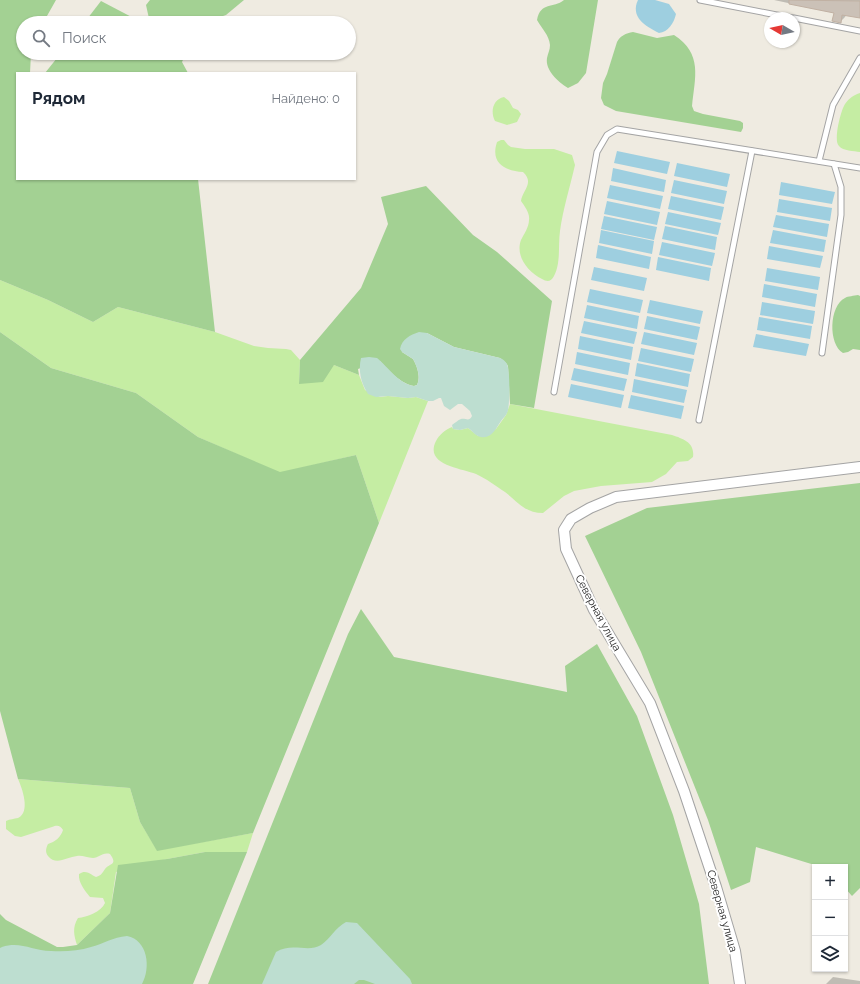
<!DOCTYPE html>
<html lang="ru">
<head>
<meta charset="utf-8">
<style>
	body { margin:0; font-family:Raleway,sans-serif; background:#f6f6f7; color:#1f2937 }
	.controls { position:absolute; right:12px; bottom:12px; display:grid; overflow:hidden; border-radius:0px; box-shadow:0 1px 3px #0004 }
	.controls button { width:36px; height:36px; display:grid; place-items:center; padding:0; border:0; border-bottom:1px solid #e0e1e3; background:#fff; color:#1f2937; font:20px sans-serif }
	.compass { position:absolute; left:764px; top:12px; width:36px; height:36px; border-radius:50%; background:#fff; box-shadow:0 1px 3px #0004; rotate:279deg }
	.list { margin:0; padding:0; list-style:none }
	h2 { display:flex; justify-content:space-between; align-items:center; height:52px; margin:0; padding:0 16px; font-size:17px }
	h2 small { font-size:13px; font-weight:400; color:#747a83 }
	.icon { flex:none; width:22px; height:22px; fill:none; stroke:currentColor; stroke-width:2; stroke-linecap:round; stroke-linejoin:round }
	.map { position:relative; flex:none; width:860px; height:984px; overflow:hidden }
	.search { position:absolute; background:#fff; box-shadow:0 1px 3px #0004; left:16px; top:16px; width:340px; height:44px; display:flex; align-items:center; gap:10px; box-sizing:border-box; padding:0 14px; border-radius:22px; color:#747a83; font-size:15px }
	.panel { position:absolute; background:#fff; box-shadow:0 1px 3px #0004; left:16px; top:72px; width:340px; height:108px; border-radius:0px }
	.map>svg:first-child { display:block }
	.grass { fill:#c5eda3 }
	.forest { fill:#a3d193 }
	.wetland { fill:#bdded0 }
	.water { fill:#9ecfe0 }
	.shadow { fill:#0003 }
	.building { fill:#cbc1b7; stroke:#c1b1a3 }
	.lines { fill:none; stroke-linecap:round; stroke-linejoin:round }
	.service-casing { stroke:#a4a4a4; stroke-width:7 }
	.minor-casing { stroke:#a4a4a4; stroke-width:12 }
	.service { stroke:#fff; stroke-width:5 }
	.minor { stroke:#fff; stroke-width:10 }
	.labels { text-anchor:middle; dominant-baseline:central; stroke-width:4; stroke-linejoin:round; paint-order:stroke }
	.street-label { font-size:11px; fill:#1d1d1d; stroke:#fff }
</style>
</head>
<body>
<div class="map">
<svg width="860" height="984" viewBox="0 0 860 984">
	<rect width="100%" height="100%" fill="#efebe1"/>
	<g class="grass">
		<path d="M860,93V152C854,151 843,151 839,146C833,140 841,110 845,104C849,98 854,95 860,93Z"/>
		<path d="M504,97L509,101L513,108L518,110L521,114L517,122L507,125L495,121C490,112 493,99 504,97Z"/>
		<path d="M501,140H504L508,145L511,147L525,149H554L572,155L575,165C570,187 563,209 560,231C558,245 561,263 554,276C551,282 547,282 542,279C528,272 515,256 521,240C524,234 529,227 529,220C530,213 525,207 521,201C522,191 535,183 523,172C505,171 490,163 497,142Z"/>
		<polygon points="0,280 48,300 93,322 118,307 215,332 254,346 268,348 286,349 291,350 300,360 299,384 334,365 359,375 365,390 380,397 388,396 408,398 416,397 428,401 379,523 356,455 280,473 198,437 136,393 51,368 0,332"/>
		<path d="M510,404L672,435C684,439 695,443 693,457L688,461L677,462L666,474L652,482L601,486L574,491L564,496L543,513C525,513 518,502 505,492C496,486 485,478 476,474C461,468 424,465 436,441C439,435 446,429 452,427L453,429L460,430L468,428L478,436L496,429L506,415Z"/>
		<path d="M18,779L130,788L140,822L157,850L253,833L247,852H205L167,859L116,872L110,913L77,945C74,935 72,928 78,918C87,917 101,912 105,903L103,898L90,897C85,891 78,882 79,874C86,869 90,874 96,877C102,875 102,873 105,869C110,863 118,865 110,854C102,852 99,858 93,858C87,858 82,855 77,856C67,857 56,866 48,856C45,852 46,848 48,844C55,842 61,837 63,830C60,825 57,825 52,827L21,837L15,836L6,829V821C10,819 14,819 18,818C31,812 22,788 18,779Z"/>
	</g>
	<g class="forest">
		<polygon points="0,0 56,0 43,23 23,23 23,53 31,53 30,73 17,73 17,179 198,179 215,332 118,307 93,322 48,300 0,280"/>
		<polygon points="150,0 244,0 226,15 202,23 150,23 146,5"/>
		<path d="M564,0H598L586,73L578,83L568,88C558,82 545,70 547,58C548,53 550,50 550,45C549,35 542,29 537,20C541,1 553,9 564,0Z"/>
		<polygon points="101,1 143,23 84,23"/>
		<path d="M633,32L657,38L674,35C703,54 695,77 692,106L694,111L703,114L740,121L743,123V128L741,132L616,111L604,105L601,98L603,83L607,74L617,42C620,36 626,33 633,32Z"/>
		<polygon points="61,53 186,53 182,62 188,73 45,73"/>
		<path d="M426,186L473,235L497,252L552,301L534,408L510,404L508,366L506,363L500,358L454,347L427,333L402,352L413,359C417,366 421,377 417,385L414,386C401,384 388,370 380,361L358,369L359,375L334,365L323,382L299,384L300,360L361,288L388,224L381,197Z"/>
		<path d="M858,295L860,296V350L853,349L848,352L843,353C828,344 829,306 845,298C848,296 854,296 858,295Z"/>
		<polygon points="0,332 51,368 136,393 198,437 280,472 356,455 379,523 253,833 157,851 140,822 130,788 18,779 0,711"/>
		<polygon points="860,483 860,888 852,896 845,888 845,867 821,867 756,847 750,882 731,890 708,820 641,652 585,536 647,508"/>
		<polygon points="361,609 394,657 567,692 565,666 597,644 637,716 673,815 699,904 709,984 208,984 348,634"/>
		<polygon points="205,852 247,852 193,984 0,984 0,914 6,920 57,947 63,947 77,945 110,913 118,865 167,859"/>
	</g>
	<g class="wetland">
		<path d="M419,332L427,333L454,347L500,358C503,359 505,361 507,364C510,370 510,403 508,410C507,415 504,417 501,421C496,428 492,439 481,437C475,436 473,431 468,428L460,430L453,429L452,425C455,423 458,420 461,419C466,418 469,422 472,416L470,411L462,404H458L450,410L444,406L441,398H439L433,401H428L416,397L408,398L388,396L376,397L368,394C361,383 358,371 361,358L369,357L377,358C388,367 399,384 414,386L417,385C421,377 417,366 413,359L402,352L400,349C402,339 410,335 419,332Z"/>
		<path d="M346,922L357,923L410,979L412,984H375L364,980H359L354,984H262L276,952C292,942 308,953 321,945C330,939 335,928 346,922Z"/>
		<path d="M127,936C148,940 151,968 142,984H0V948L2,947C21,941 32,951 51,951C63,952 79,951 91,947C103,944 113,937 127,936Z"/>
	</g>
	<g class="water">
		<path d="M638,0H655L669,4L676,14C674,23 668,32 659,33C645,26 630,17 638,0Z"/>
		<polygon points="617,151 670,162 667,174 614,163"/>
		<polygon points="677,163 730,174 727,187 674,176"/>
		<polygon points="613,168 666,180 664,192 611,181"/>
		<polygon points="674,180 727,191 724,204 671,193"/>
		<polygon points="781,182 835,192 832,204 779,195"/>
		<polygon points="610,185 663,196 660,209 607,198"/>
		<polygon points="671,196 724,207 721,220 668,209"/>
		<polygon points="779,199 832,208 830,221 777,212"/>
		<polygon points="607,201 660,212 657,225 604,214"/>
		<polygon points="668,212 721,223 718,235 665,224"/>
		<polygon points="776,215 829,224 827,237 773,227"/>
		<polygon points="604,216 657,227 654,240 601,229"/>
		<polygon points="665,226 717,237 715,250 662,239"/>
		<polygon points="601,230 654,241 652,254 599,243"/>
		<polygon points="773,230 826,240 824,252 770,243"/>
		<polygon points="662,242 715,253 712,266 659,255"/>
		<polygon points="598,245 651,257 649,269 596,258"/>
		<polygon points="769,246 823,256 820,268 767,259"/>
		<polygon points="658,257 711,268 709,281 656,270"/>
		<polygon points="594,267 647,278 644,291 591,280"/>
		<polygon points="767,268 820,277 818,290 765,281"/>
		<polygon points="764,284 817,294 815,307 762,297"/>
		<polygon points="590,289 643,300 640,313 587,302"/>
		<polygon points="650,300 703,311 700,324 647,313"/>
		<polygon points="762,302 815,311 813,324 760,315"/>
		<polygon points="587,305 639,316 637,329 584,318"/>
		<polygon points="647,316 700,327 697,340 644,329"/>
		<polygon points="759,317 812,326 810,339 757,330"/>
		<polygon points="584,321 637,332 634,344 581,333"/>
		<polygon points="644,332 697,343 694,355 641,344"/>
		<polygon points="756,334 809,344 806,356 753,347"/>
		<polygon points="580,336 633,347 631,360 578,349"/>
		<polygon points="641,348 694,359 691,372 638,361"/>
		<polygon points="577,352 630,363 628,375 575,364"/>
		<polygon points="637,363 690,374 688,387 635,376"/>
		<polygon points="574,368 627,379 624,391 571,380"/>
		<polygon points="634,379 687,390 684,403 632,392"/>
		<polygon points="571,384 624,395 621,408 568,397"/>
		<polygon points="631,395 684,406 681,419 628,408"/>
	</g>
	<g class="shadow">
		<polygon points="774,0 860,0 860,17 846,15 845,17 840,22 835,13"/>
		<polygon points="833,977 860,981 860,984 826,984"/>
	</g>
	<polygon class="building" points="789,0 860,1 860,18 842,15 841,23 832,21 834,13 789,4"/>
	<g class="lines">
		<defs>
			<g id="service">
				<polyline points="700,0 792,18"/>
				<polyline points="794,18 860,31"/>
				<polyline points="819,161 833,105 860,58"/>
				<polyline points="822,353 841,215 841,187 834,164"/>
				<polyline points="554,392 597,152 607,135 617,129 860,168"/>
				<polyline points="699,420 752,151"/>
			</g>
			<polyline id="minor" points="740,984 735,951 716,887 684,791 650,703 594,610 566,549 564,530 571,519 590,508 616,497 860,467"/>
		</defs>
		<use href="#service" class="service-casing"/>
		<use href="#minor" class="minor-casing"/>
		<use href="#service" class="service"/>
		<use href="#minor" class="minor"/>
	</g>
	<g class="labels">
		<g class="street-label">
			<text transform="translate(598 613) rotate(62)">Северная улица</text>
			<text transform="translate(722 911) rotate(74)">Северная улица</text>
		</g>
	</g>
</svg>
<div class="controls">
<button>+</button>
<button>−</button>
<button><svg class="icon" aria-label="layers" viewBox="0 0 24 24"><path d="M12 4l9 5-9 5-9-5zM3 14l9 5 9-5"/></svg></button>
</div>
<svg class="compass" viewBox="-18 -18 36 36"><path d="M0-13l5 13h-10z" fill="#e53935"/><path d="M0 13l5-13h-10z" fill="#747a83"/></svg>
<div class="search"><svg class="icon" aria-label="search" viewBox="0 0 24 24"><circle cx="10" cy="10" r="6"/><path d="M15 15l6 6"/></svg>Поиск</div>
<section class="panel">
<h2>Рядом<small>Найдено: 0</small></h2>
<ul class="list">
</ul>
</section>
</div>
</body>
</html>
